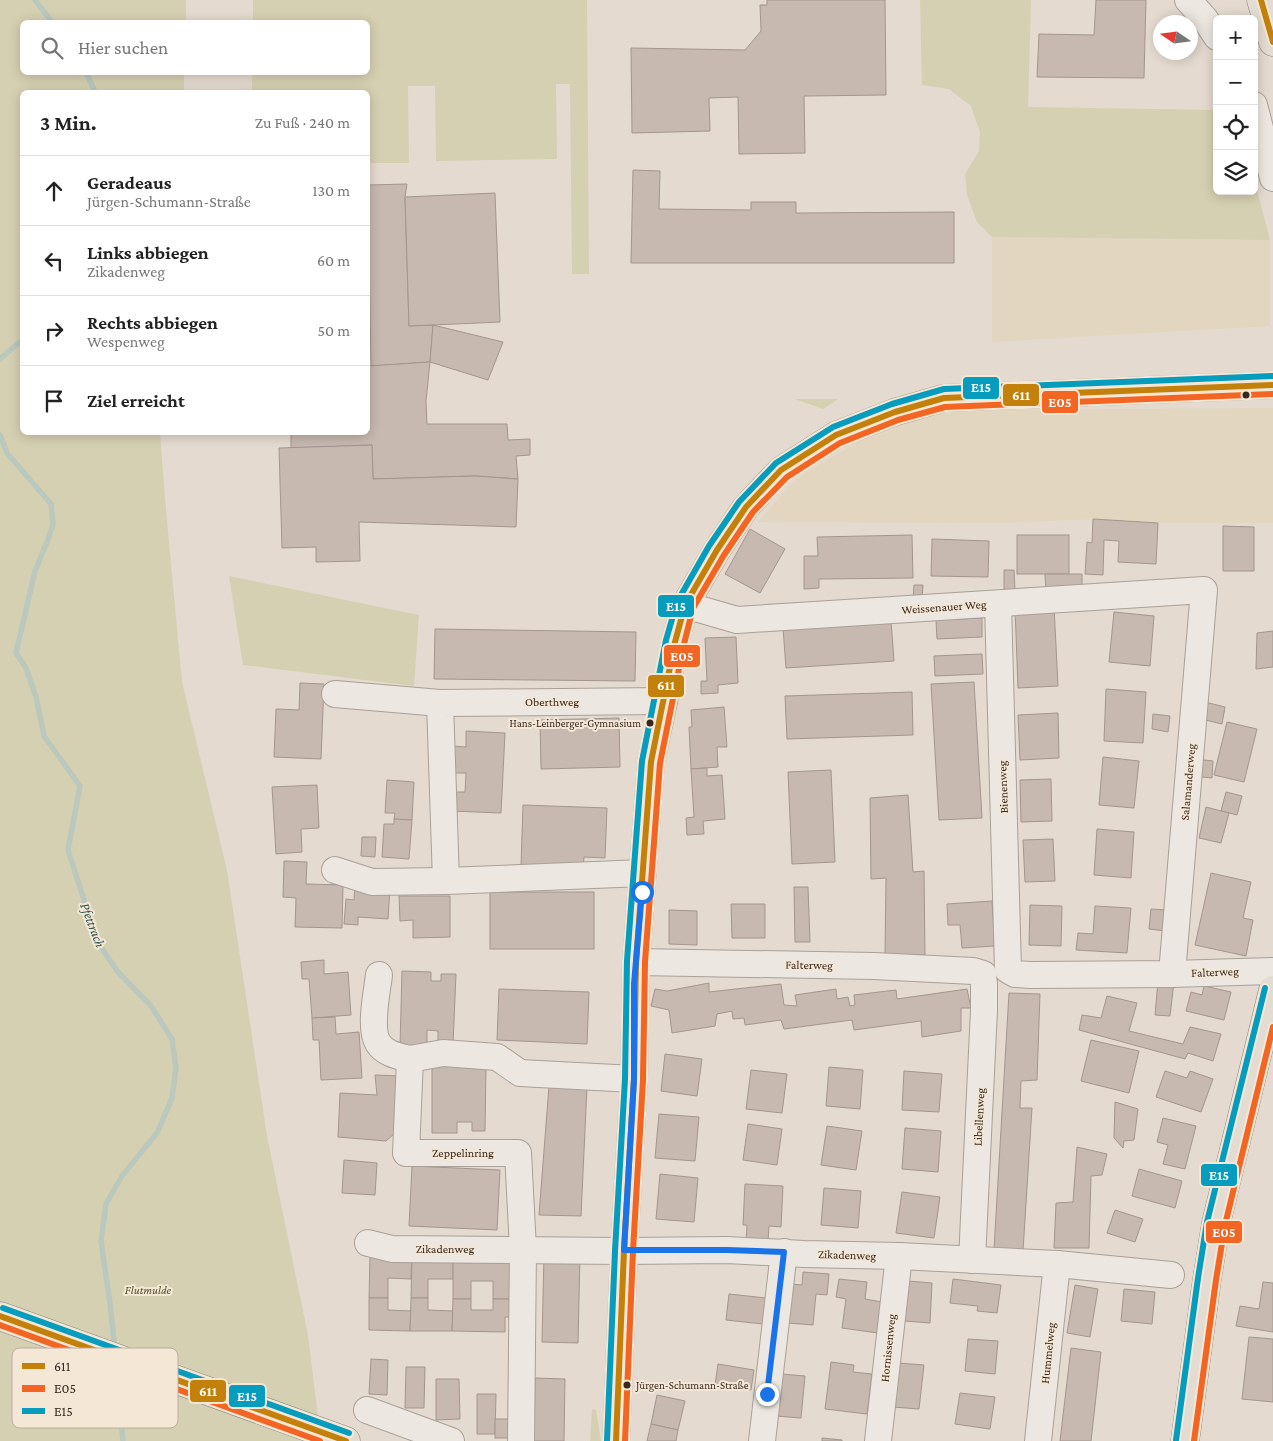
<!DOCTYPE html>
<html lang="de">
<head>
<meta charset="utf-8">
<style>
	body { margin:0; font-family:"Crimson Pro",serif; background:#f2f2f2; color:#222 }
	.controls { position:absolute; right:15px; top:15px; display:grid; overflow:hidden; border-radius:8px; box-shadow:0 2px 12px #0003 }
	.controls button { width:45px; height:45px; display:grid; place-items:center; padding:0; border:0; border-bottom:1px solid #e0e0e0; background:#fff; color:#222; font:25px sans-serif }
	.compass { position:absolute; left:1153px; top:15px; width:45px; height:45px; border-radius:50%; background:#fff; box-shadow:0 2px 12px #0003; rotate:283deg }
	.stop { position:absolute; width:15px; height:15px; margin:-11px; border:4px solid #1a73e8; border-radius:50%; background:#fff }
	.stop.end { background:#1a73e8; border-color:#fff; box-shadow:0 1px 5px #0008 }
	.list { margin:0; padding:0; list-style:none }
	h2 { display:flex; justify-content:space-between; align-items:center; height:65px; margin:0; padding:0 20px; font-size:21px }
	h2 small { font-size:16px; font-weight:400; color:#767676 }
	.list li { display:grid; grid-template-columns:32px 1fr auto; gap:15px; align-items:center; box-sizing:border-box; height:70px; padding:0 20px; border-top:1px solid #e0e0e0 }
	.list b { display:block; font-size:19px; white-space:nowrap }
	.list p { margin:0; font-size:16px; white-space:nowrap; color:#767676 }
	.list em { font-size:16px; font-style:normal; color:#767676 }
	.icon { flex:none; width:28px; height:28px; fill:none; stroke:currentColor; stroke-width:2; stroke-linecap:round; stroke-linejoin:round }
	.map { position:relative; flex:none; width:1273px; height:1441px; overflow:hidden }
	.search { position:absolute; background:#fff; box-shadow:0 2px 12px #0003; left:20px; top:20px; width:350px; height:55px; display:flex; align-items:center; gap:12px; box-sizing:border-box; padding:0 18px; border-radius:8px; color:#767676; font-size:19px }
	.panel { position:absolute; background:#fff; box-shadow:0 2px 12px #0003; left:20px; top:90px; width:350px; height:345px; border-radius:8px }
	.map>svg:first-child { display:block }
	.farmland { fill:#e2d6c0 }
	.green { fill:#d6d0b2 }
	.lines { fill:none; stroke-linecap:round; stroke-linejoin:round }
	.stream { stroke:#bac8bd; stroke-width:5.5 }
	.building { fill:#c7b8b0; stroke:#a4968e }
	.minor-casing { stroke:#a9a097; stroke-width:28 }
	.major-casing { stroke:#8f867f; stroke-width:29 }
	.minor { stroke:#ece7e0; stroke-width:26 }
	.major { stroke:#e3dcd2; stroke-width:28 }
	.bus-1-casing { stroke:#f4e7d6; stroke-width:10 }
	.bus-2-casing { stroke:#f4e7d6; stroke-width:10 }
	.bus-3-casing { stroke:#f4e7d6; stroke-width:10 }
	.bus-1 { stroke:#c3800a; stroke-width:6 }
	.bus-2 { stroke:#f26522; stroke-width:6 }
	.bus-3 { stroke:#069cbd; stroke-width:6 }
	.route { stroke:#1a73e8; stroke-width:6 }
	.bus-dot { fill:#382820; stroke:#f4e7d6; stroke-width:2 }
	.labels { text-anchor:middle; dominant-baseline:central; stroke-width:4; stroke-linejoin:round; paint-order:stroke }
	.bus-label { font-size:11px; fill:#382820; stroke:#f4e7d6; text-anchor:end }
	.street-label { font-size:12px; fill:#382820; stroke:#f4e7d6 }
	.park-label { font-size:12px; font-style:italic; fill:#4e5328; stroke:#f4e7d6 }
	.water-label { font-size:14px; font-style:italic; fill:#30564e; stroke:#f4e7d6 }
	.key { fill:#f4e7d6; stroke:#bcae9f; stroke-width:1 }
	.key-label { font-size:14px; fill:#382820 }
	.line-badge { stroke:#f4e7d6; stroke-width:2 }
	.badge-label { font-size:14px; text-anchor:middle; font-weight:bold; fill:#fff }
</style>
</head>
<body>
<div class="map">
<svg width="1273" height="1441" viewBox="0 0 1273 1441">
	<rect width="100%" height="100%" fill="#e4dacf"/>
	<g class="farmland">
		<polygon points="992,237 1270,240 1270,326 992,342"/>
		<polygon points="1273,408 1273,523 1158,523 1093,519 1006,523 758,522 791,484 809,470 859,441 915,419 962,410"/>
	</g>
	<g class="green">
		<polygon points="0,0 186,0 186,22 22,22 22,72 184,73 184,92 22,92 22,432 160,433 166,510 182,682 227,870 267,1136 308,1335 321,1441 0,1441"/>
		<polygon points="253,0 587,0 589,274 572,274 570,84 556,84 557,159 436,161 435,86 408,86 409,163 368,163 368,92 252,92 252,73 368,72 368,22 253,22"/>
		<polygon points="920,0 1031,0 1028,107 1217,110 1217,191 1254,191 1254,178 1270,240 992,237 977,222 967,195 965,174 979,151 980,132 971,106 949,89 922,85"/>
		<polygon points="368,209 370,356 368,356"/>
		<polygon points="795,399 838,399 823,409"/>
		<polygon points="229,576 419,615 414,686 243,665"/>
		<polygon points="594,1409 596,1410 601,1441 590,1441 592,1410"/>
	</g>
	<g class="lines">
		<g class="stream">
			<polyline points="35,0 52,22"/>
			<polyline points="86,72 95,92"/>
			<polyline points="0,359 22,340"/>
			<polyline points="0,435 7,453 51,504 53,524 47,542 35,571 16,653 26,668 36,697 44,736 80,786 68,850 98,943 118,972 151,1006 172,1039 176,1068 172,1098 157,1133 122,1176 106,1204 101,1241 110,1304 115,1349"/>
			<polyline points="116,1366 123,1441"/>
		</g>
	</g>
	<g class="building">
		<polygon points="767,0 885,0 886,95 804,96 805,153 739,154 738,97 709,98 710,131 632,133 631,48 745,50 761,31 760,5 767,5"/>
		<polygon points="1096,0 1146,0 1144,78 1037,77 1039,34 1094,35"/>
		<polygon points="633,170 660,171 659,209 751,210 751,202 796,202 796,213 954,212 954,263 631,263"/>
		<polygon points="407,184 405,197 409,326 433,325 430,362 371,366 368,185"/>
		<polygon points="495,193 500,322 409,326 405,197"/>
		<polygon points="433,325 503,342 488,380 430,362"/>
		<polygon points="430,362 426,401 427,424 507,424 508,440 530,439 530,455 516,456 518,479 475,476 373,479 372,445 291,448 291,432 368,432 368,366"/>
		<polygon points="372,445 373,479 475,476 518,479 516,527 359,522 360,561 316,562 316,547 282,548 279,448"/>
		<polygon points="1093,519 1158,523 1156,564 1118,562 1119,541 1104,540 1103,575 1085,574 1087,542 1092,543"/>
		<polygon points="1223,526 1254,527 1254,571 1223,571"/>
		<polygon points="750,529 785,549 760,593 725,574"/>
		<polygon points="912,535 913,578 819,579 819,588 804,589 804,556 818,556 817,537"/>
		<rect x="1017" y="535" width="52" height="39"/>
		<polygon points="932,539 989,541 988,577 931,576"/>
		<polygon points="1004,570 1014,570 1015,591 1004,591"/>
		<polygon points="1045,574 1082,574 1082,592 1046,593"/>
		<polygon points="914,585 923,585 922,599 913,599"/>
		<polygon points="1054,606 1058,686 1018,688 1015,608"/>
		<polygon points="1114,612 1154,616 1150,666 1109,662"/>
		<polygon points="982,618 982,637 937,639 936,620"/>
		<polygon points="891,621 894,661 786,668 783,628"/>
		<polygon points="435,629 636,632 635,681 434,679"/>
		<polygon points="1273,631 1273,667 1256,669 1257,633"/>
		<polygon points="736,637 738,683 718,685 718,693 701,694 701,681 707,681 705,638"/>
		<polygon points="982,654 983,674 935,676 934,656"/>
		<polygon points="974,682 982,818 939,820 931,684"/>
		<polygon points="300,683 324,684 321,759 274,757 276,709 299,710"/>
		<polygon points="1106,689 1146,692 1143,743 1104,741"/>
		<polygon points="912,692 913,735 787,739 785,696"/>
		<polygon points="1201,701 1225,707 1222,724 1197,718"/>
		<polygon points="724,707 727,747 717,747 718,767 691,769 689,727 692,727 691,710"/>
		<polygon points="1058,713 1059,758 1020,760 1018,715"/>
		<polygon points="1153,714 1170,716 1168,732 1152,729"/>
		<polygon points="619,718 620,767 541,769 540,720"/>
		<polygon points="1227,722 1257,729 1244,782 1214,775"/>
		<polygon points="466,731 505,733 501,813 451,811 452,792 465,792 466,773 452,773 453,746 466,747"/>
		<polygon points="1103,757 1139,761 1134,808 1099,805"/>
		<polygon points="1195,759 1213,761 1212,778 1193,776"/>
		<polygon points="707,768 707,776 722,775 725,819 703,821 704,834 687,835 686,818 694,817 691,769"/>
		<polygon points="831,770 835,862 792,864 788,772"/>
		<polygon points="1051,779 1052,821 1021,822 1020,780"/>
		<polygon points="387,780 414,782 412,820 394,819 395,813 385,813"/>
		<polygon points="317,785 319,828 301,829 302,852 276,854 272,787"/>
		<polygon points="1226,792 1242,796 1237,815 1221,811"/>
		<polygon points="908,795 913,872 924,871 925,955 885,956 886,878 871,879 870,798"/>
		<polygon points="523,805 607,808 605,858 584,857 583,868 521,866"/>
		<polygon points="1206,807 1229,813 1221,843 1199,838"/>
		<polygon points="394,819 412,820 409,859 382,857 384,824 394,824"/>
		<polygon points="1097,829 1134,832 1131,878 1094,875"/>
		<polygon points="362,837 376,837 375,857 361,856"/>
		<polygon points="1053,839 1055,881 1025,882 1023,840"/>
		<polygon points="284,861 307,862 306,884 343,885 342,928 295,927 296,898 283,897"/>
		<polygon points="1211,873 1251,882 1243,918 1253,920 1246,956 1195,945"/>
		<polygon points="355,886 390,888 388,919 358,917 358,925 344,924 346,899 354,900"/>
		<polygon points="794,887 808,887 810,942 795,942"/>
		<rect x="490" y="892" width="104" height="57"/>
		<polygon points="399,896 450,896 450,937 413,938 413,920 400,921"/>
		<polygon points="992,901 995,946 962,948 960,925 948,925 947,904"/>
		<polygon points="731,904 765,904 765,938 732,938"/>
		<polygon points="1030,905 1062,906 1061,946 1029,945"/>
		<polygon points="1095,906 1131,908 1127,953 1076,950 1078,933 1093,934"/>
		<polygon points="1151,909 1167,910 1166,931 1149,929"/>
		<polygon points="669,910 697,911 697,945 669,944"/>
		<polygon points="324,960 324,974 348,972 351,1015 312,1018 309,979 302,979 301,962"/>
		<polygon points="402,971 431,972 431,981 441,981 441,974 456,974 453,1045 438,1045 438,1031 427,1030 427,1047 400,1046"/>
		<polygon points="1158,981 1174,982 1170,1016 1155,1015"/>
		<polygon points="709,983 709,992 781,984 784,1005 797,1006 795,995 836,989 837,999 848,997 850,1006 855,1005 854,995 896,990 897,999 967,989 971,1008 961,1008 961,1031 922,1037 921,1021 854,1030 852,1020 784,1029 781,1020 745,1025 744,1018 733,1019 732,1011 717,1014 715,1026 672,1033 669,1010 651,1006 655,989 667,991"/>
		<polygon points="1204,986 1231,992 1224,1020 1186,1011 1191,992 1202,995"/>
		<polygon points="499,989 589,992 587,1044 497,1040"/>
		<polygon points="1009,993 1040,994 1037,1080 1021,1081 1020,1108 1032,1108 1023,1251 994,1249"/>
		<polygon points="1107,996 1137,1003 1129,1031 1183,1044 1190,1027 1221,1034 1213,1061 1188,1053 1185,1059 1079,1030 1082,1015 1101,1018"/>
		<polygon points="335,1017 336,1034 359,1032 362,1078 321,1080 319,1040 313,1040 312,1018"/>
		<polygon points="1091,1040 1139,1051 1129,1093 1081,1081"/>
		<polygon points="665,1054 702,1059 697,1096 661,1091"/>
		<polygon points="432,1055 486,1065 485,1131 472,1131 472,1122 457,1122 457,1133 432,1133"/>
		<polygon points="829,1067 863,1070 860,1109 826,1106"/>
		<polygon points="751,1070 787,1074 782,1113 746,1109"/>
		<polygon points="904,1071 942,1074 939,1112 902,1110"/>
		<polygon points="1165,1071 1187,1078 1190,1071 1213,1079 1201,1112 1156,1097"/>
		<polygon points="375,1075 400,1076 402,1127 386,1141 338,1137 340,1093 377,1095"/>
		<polygon points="549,1086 587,1087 581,1216 539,1215"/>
		<polygon points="1115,1102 1138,1109 1134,1140 1124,1141 1123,1148 1114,1138"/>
		<polygon points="659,1114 699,1117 695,1161 655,1158"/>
		<polygon points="1163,1118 1196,1126 1185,1169 1163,1164 1168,1145 1157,1142"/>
		<polygon points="748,1124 782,1129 777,1165 743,1160"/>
		<polygon points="827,1126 862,1131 856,1170 821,1165"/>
		<polygon points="905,1128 941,1131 938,1172 902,1169"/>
		<polygon points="1077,1147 1107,1154 1102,1175 1091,1176 1089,1248 1054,1248 1056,1203 1073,1202"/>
		<polygon points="344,1160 377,1163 375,1195 342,1193"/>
		<polygon points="412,1166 500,1170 497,1230 409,1226"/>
		<polygon points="1139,1169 1182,1181 1175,1208 1132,1196"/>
		<polygon points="660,1174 698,1178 694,1222 656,1219"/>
		<polygon points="745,1184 783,1186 781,1227 769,1226 768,1243 746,1242 747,1225 743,1225"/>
		<polygon points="824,1188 861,1191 858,1228 821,1225"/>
		<polygon points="902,1192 940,1197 934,1238 896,1233"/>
		<polygon points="1115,1210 1143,1219 1135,1242 1107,1233"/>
		<polygon points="544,1254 580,1255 578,1343 542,1342"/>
		<polygon points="370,1256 412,1257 411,1279 388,1278 388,1298 369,1298"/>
		<polygon points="412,1257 453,1257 453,1279 428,1279 428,1298 411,1298"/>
		<polygon points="453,1257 511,1258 510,1299 493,1299 493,1281 471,1281 471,1299 453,1299"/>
		<polygon points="803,1272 829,1274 827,1295 816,1294 813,1325 788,1323 791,1284 802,1285"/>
		<polygon points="839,1279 867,1282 865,1299 882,1302 878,1333 842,1328 846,1299 836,1297"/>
		<polygon points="953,1279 1001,1285 997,1313 977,1311 978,1306 950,1303"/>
		<polygon points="908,1281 932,1283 930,1323 905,1321"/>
		<polygon points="1263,1282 1273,1283 1273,1332 1236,1326 1240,1306 1259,1309"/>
		<polygon points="1075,1285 1098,1289 1090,1337 1067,1333"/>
		<polygon points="1124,1289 1155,1292 1152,1324 1121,1321"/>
		<polygon points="729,1294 766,1298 763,1324 726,1320"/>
		<polygon points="369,1298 388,1298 388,1310 411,1311 410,1331 369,1330"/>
		<polygon points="411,1298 428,1298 428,1310 453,1311 452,1331 410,1331"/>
		<polygon points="453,1299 471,1299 471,1310 493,1310 493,1299 510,1299 510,1317 505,1317 505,1332 452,1331"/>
		<polygon points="1249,1337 1273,1339 1273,1402 1242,1399"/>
		<polygon points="968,1339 998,1341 995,1374 965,1371"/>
		<polygon points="1071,1348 1101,1352 1091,1441 1060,1441"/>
		<polygon points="371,1359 388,1360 387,1395 369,1394"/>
		<polygon points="831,1362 854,1365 853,1372 872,1374 867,1414 825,1409"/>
		<polygon points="898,1363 924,1365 919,1409 893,1407"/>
		<polygon points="718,1364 754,1370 751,1390 715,1385"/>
		<polygon points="406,1367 425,1367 424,1408 405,1408"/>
		<polygon points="781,1374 805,1376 801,1418 776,1416"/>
		<polygon points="535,1378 565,1379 564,1441 534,1441"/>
		<polygon points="436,1379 459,1379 460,1419 436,1420"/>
		<polygon points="960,1393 995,1397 990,1429 955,1424"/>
		<polygon points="477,1394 496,1394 495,1434 477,1434"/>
		<polygon points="657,1395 685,1401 678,1430 651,1424"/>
		<rect x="495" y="1419" width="17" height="19"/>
		<polygon points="651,1424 678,1430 676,1441 647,1441"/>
		<polygon points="822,1438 842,1440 842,1441 822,1441"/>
	</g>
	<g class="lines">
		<defs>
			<g id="minor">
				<polyline points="1188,0 1205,19 1217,37"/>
				<polyline points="1254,105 1273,178"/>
				<polyline points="998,604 1008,970 1015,974 1031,975 1172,974 1273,971"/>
				<polyline points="685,605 737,620 1204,590 1172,974"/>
				<polyline points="335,694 440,703"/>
				<polyline points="335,870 372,882 446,881"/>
				<polyline points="643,873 446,881 440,703 664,701"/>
				<polyline points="636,962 874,966 973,971 983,974 984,985 984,1010 972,1260"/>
				<path d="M379,975C377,992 369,1028 378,1043C385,1054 398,1056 410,1059"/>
				<polyline points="368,1243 392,1249 624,1251 727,1250 804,1254 899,1256 1057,1264 1171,1275"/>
				<polyline points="367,1410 451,1441"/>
				<polyline points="521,1441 523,1249 518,1153 406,1153 410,1059 443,1053 497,1057 520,1073 634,1079"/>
				<polyline points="616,1441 624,1251 634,1079 636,962 651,762 664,701 675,642 685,605 717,550 746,507 781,470 836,435 895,412 944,398 1273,385"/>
				<polyline points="762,1441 784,1252"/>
				<polyline points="878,1441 899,1256"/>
				<polyline points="1038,1441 1057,1264"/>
			</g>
			<g id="major">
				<polyline points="1261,0 1273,42"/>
				<polyline points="0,1316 346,1441"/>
				<polyline points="1185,1441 1207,1279 1216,1223 1273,990"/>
			</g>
		</defs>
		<use href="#minor" class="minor-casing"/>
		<use href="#major" class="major-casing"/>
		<use href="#minor" class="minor"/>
		<use href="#major" class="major"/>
		<defs>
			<g id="bus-1">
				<polyline points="1261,0 1273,42"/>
				<polyline points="0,1316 346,1441"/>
				<polyline points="616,1441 624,1251 634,1079 636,962 651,762 675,642 685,605 717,550 746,507 781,470 836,435 895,412 944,398 1273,385"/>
			</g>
			<g id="bus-2">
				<polyline points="0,1325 320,1441"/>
				<polyline points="625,1441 633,1251 643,1080 645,962 660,763 684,644 693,608 724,555 753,512 787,477 840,443 898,420 945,407 1273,394"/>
				<polyline points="1194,1441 1216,1280 1225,1225 1273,1027"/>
			</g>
			<g id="bus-3">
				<polyline points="3,1308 349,1433"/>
				<polyline points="1176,1440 1198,1278 1207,1222 1265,988"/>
				<polyline points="607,1441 615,1251 625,1079 627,961 642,761 666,640 677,602 709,546 739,502 776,463 833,427 892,404 944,389 1273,376"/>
			</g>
		</defs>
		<use href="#bus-1" class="bus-1-casing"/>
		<use href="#bus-2" class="bus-2-casing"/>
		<use href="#bus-3" class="bus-3-casing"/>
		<use href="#bus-1" class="bus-1"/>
		<use href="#bus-2" class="bus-2"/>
		<use href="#bus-3" class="bus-3"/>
	</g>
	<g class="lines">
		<polyline class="route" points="642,892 634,984 634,1079 624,1250 727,1250 784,1252 767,1394"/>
	</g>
	<g class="bus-dot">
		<circle cx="1246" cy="395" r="4.5"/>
		<circle cx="650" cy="723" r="4.5"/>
		<circle cx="627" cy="1385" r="4.5"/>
	</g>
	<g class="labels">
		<g class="bus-label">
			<text x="641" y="723">Hans-Leinberger-Gymnasium</text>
			<text x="636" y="1385" text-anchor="start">Jürgen-Schumann-Straße</text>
		</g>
		<g class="street-label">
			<text transform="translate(944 607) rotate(-4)">Weissenauer Weg</text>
			<text x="552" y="702">Oberthweg</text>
			<text transform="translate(1188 782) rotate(-85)">Salamanderweg</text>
			<text transform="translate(1003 787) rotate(-92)">Bienenweg</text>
			<text transform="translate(809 965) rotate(1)">Falterweg</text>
			<text transform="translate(1215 972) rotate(-2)">Falterweg</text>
			<text transform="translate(979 1117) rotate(-87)">Libellenweg</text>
			<text x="463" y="1153">Zeppelinring</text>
			<text x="445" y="1249">Zikadenweg</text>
			<text transform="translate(847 1255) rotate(2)">Zikadenweg</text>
			<text transform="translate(888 1348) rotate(-84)">Hornissenweg</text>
			<text transform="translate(1048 1353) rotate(-84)">Hummelweg</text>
		</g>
		<g class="park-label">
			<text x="148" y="1290">Flutmulde</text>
		</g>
		<g class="water-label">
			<text transform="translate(93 925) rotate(69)">Pfettrach</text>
		</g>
	</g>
	<rect x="12" y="1348" width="166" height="80" rx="8" class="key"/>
	<rect x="22" y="1363" width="23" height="6" fill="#c3800a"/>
	<rect x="22" y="1385" width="23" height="7" fill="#f26522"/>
	<rect x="22" y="1408" width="23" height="6" fill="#069cbd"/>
	<g class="key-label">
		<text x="54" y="1371">611</text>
		<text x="54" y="1393">E05</text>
		<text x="54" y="1416">E15</text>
	</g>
	<g class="line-badge">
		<rect x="962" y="376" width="38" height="24" rx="5" fill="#069cbd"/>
		<rect x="1002" y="383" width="38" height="24" rx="5" fill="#c3800a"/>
		<rect x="1041" y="390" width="38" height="24" rx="5" fill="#f26522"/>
		<rect x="657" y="594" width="38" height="24" rx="5" fill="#069cbd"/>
		<rect x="663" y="644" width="38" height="24" rx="5" fill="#f26522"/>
		<rect x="647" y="674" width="38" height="24" rx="5" fill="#c3800a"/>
		<rect x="1200" y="1163" width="38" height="24" rx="5" fill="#069cbd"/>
		<rect x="1205" y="1220" width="38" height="24" rx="5" fill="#f26522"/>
		<rect x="189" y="1379" width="38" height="24" rx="5" fill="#c3800a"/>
		<rect x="228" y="1384" width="38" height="24" rx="5" fill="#069cbd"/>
	</g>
	<g class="badge-label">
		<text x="981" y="392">E15</text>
		<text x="1021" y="400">611</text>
		<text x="1060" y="407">E05</text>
		<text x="676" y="611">E15</text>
		<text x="682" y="661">E05</text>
		<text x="666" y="690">611</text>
		<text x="1219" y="1180">E15</text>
		<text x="1224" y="1237">E05</text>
		<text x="208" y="1396">611</text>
		<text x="247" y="1401">E15</text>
	</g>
</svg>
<div class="controls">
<button>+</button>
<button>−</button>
<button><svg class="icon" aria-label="locate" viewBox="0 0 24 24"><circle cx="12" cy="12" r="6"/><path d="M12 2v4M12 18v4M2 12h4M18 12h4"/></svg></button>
<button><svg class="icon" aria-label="layers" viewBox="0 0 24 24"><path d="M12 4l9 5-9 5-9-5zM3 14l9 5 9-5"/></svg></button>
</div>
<svg class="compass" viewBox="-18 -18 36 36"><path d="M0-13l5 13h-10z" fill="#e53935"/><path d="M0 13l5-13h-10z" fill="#767676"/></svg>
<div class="stop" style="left:642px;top:892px"></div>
<div class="stop end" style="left:767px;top:1394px"></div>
<div class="search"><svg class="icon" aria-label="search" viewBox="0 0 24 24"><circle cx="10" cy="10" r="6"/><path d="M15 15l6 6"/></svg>Hier suchen</div>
<section class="panel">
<h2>3 Min.<small>Zu Fuß · 240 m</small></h2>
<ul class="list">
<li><svg class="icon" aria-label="ahead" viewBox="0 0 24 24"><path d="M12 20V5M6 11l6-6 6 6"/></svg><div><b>Geradeaus</b><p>Jürgen-Schumann-Straße</p></div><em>130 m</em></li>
<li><svg class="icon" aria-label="left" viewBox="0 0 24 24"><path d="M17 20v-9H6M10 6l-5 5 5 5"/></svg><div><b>Links abbiegen</b><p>Zikadenweg</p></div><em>60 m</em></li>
<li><svg class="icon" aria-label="right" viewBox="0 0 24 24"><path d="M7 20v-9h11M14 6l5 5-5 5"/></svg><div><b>Rechts abbiegen</b><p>Wespenweg</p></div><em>50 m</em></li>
<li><svg class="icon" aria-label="arrive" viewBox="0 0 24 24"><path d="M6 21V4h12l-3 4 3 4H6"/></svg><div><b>Ziel erreicht</b></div></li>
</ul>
</section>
</div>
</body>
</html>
